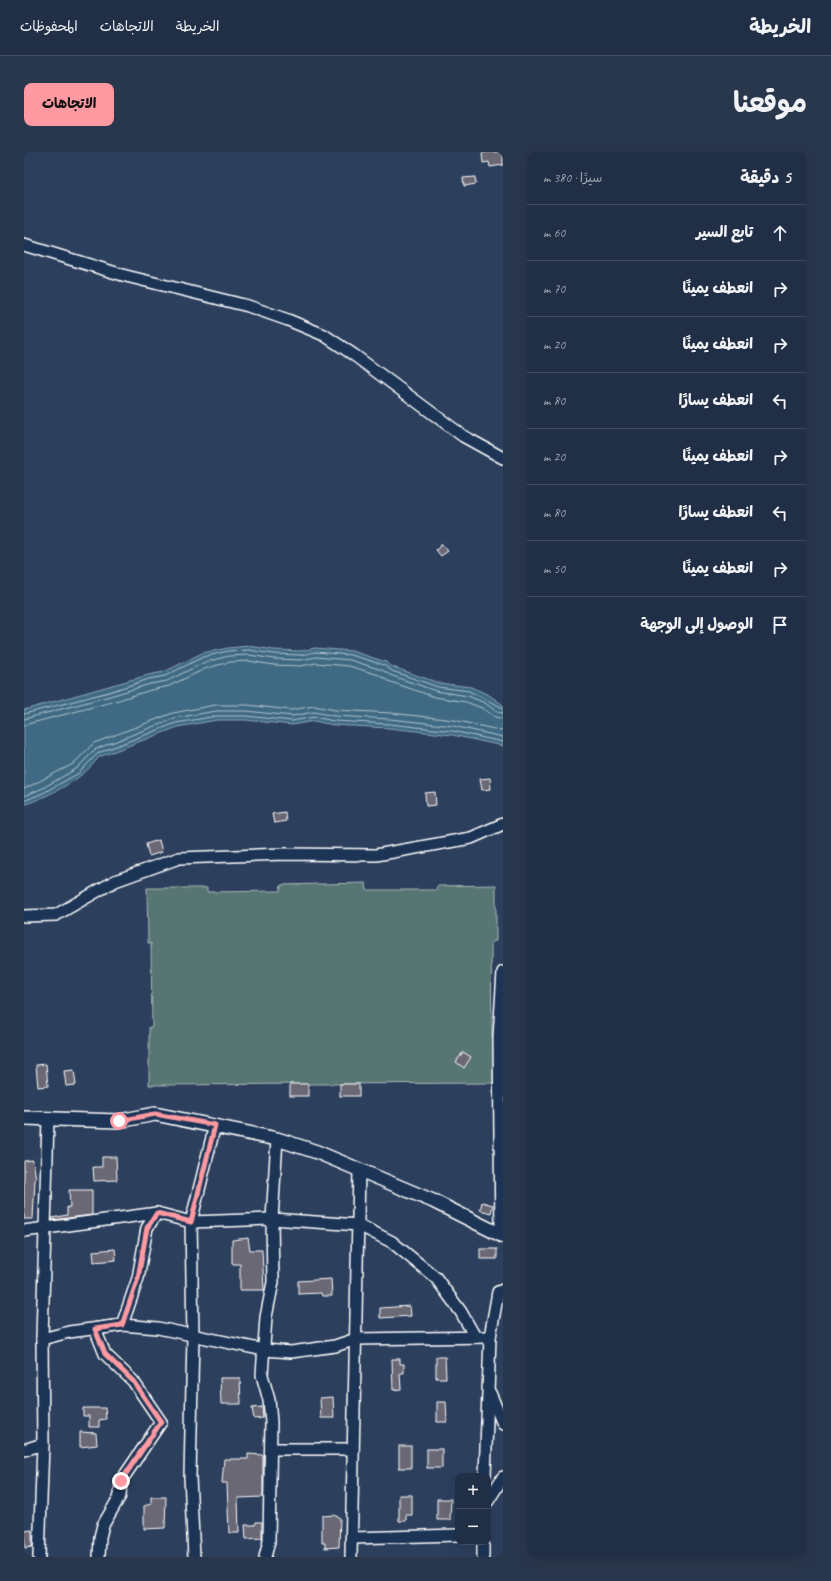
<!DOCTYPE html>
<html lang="ar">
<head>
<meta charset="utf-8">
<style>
	body { margin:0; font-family:Caveat,"Playpen Sans Arabic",sans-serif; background:#29374d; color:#f1f3f6; direction:rtl }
	.controls { position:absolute; right:12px; bottom:12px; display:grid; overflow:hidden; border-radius:8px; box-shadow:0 4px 16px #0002 }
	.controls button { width:36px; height:36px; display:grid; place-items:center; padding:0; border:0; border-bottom:1px solid #3e4a5f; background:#212f46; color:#f1f3f6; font:20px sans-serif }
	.stop { position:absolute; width:12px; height:12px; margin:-9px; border:3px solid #ff9aa2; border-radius:50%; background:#fff }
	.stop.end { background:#ff9aa2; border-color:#fff; box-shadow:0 1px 4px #0008 }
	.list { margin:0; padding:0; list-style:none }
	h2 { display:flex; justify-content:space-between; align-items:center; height:52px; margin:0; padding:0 16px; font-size:17px }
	h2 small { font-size:13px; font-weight:400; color:#a2a9b3 }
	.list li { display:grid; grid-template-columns:26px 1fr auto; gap:12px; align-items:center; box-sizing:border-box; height:56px; padding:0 16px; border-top:1px solid #3e4a5f }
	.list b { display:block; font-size:15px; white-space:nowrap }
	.list em { font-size:13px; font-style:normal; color:#a2a9b3 }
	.icon { flex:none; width:22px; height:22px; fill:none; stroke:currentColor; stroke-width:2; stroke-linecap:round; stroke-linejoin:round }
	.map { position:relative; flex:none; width:479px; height:1405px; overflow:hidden; direction:ltr; border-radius:8px }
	header { display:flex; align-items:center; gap:24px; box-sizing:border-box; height:56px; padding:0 20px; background:#212f46; border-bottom:1px solid #3e4a5f }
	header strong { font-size:19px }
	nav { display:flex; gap:22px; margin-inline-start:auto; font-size:14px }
	.intro { display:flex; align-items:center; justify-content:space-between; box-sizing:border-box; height:96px; padding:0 24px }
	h1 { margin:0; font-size:28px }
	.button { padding:10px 18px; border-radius:8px; background:#ff9aa2; color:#111; font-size:14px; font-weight:700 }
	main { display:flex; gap:24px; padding:0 24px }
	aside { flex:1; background:#212f46; border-radius:8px; box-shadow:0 4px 16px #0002 }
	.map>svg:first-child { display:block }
	.green { fill:#577573; stroke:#abbab9 }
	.water { fill:#3f6b84; stroke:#8ca6b5 }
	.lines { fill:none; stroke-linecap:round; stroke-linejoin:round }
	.shore { stroke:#b2c4ce; stroke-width:1 }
	.building { fill:#6a6774; stroke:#fff }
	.minor-casing { stroke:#fff; stroke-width:14 }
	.tertiary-casing { stroke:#fff; stroke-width:16 }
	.minor { stroke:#1d3557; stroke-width:11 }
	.tertiary { stroke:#1d3557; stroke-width:13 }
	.route { stroke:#ff9aa2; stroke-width:5 }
</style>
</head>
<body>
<header>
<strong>الخريطة</strong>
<nav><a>الخريطة</a><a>الاتجاهات</a><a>المحفوظات</a></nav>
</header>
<div class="intro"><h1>موقعنا</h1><a class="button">الاتجاهات</a></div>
<main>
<aside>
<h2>5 دقيقة<small>سيرًا · 380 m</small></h2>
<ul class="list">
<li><svg class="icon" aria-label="ahead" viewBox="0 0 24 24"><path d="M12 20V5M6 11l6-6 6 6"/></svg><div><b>تابع السير</b></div><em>60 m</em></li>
<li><svg class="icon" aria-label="right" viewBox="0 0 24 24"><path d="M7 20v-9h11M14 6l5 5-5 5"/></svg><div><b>انعطف يمينًا</b></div><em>70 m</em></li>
<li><svg class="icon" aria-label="right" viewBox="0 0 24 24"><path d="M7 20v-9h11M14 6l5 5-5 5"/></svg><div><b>انعطف يمينًا</b></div><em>20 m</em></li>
<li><svg class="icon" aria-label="left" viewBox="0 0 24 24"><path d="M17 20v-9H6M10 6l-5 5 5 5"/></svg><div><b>انعطف يسارًا</b></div><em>80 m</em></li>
<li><svg class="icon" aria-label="right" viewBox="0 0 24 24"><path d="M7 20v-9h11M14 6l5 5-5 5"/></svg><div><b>انعطف يمينًا</b></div><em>20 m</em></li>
<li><svg class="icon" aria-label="left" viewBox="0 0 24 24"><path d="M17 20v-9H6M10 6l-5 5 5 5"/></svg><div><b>انعطف يسارًا</b></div><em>80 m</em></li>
<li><svg class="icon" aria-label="right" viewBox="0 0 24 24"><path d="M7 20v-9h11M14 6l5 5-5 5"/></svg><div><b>انعطف يمينًا</b></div><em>50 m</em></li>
<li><svg class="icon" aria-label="arrive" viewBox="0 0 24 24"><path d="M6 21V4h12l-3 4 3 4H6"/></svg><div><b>الوصول إلى الوجهة</b></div></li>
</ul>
</aside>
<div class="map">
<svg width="479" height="1405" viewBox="0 0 479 1405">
	<rect width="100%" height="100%" fill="#2c3f5d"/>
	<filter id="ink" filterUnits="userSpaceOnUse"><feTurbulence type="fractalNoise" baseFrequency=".025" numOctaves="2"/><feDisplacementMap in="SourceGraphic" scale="8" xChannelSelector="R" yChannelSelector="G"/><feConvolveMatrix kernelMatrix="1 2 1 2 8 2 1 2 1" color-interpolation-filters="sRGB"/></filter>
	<g filter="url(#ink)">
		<polygon class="green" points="342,731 343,738 412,738 413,734 472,733 472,789 467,790 468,885 472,885 472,931 125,933 125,875 128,875 127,791 124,791 123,736 183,736 183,740 256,739 257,733"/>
		<path class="water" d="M225,494L250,498L277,499L291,496L328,499L362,510L369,515L415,531L447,535L465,543L479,553V594L428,583L365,576L309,573L290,569L268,573L222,568H193L154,575L75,605C57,629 28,642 0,653V558L124,523L140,520L178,501L204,496Z"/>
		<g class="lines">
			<g class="shore">
				<polyline points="0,562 85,540 125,527 141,524 179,505 204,499 225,498 250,502 277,503 291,500 327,503 360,513 368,519 414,535 445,539 479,556"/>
				<polyline points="0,567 86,544 126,532 143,529 181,510 205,504 225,503 250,507 277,508 292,505 326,508 358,518 366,523 412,539 444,544 461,551 473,560 479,561"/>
				<polyline points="0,573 88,550 127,538 145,534 183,516 206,510 225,509 250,513 277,514 292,511 325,514 355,523 364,529 411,545 442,550 458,556 471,565 479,567"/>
				<polyline points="0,637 49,612 70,591 149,561 191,553 223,553 267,558 290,554 311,558 367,561 430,568 479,579"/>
				<polyline points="0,644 17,637 52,617 72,597 151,566 192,559 222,559 268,564 290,560 310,564 366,567 429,574 479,585"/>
				<polyline points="0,649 19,641 55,621 74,601 152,571 193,564 222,564 268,569 290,565 310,569 366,572 428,579 479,590"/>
			</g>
		</g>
		<g class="building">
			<polygon points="464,0 479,0 479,13 466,15 465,10 459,11 458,1"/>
			<polygon points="451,25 452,32 440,34 439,26"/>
			<polygon points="418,392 424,399 417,404 412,398"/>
			<polygon points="466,626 467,637 458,638 456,627"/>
			<polygon points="411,640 412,653 402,654 401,641"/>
			<polygon points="261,660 262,669 250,671 248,662"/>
			<polygon points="135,688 138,700 125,704 122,692"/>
			<polygon points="439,900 447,905 440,916 432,910"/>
			<polygon points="22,912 24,934 14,935 12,913"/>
			<polygon points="50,918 52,933 42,934 40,919"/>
			<rect x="266" y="932" width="18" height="12"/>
			<rect x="316" y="932" width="19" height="12"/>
			<polygon points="78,1005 92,1005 93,1028 70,1029 69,1015 78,1015"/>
			<polygon points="9,1008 12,1027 11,1028 9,1067 0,1067 0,1009"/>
			<polygon points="45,1038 68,1038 68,1063 28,1068 28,1066 43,1063 43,1055 46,1055"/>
			<polygon points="458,1050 469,1053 467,1061 456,1058"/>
			<polygon points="224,1086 226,1098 238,1098 240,1138 216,1138 216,1112 208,1112 208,1088"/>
			<polygon points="91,1097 92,1108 70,1110 69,1099"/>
			<rect x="456" y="1097" width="17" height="10"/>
			<polygon points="307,1127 308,1144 298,1144 297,1141 274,1142 274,1129"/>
			<polygon points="386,1154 387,1164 356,1166 356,1156"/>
			<polygon points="412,1205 421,1205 422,1226 412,1226"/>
			<polygon points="368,1207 376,1207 376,1212 380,1212 380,1221 376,1221 377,1237 369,1238"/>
			<polygon points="196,1226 216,1226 217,1252 197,1252"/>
			<polygon points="309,1245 310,1266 297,1266 296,1246"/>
			<polygon points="413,1250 422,1250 423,1270 413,1270"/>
			<polygon points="238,1255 239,1266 230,1267 228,1256"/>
			<polygon points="59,1256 81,1256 82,1267 75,1268 75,1275 65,1275 65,1264 59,1264"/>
			<polygon points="56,1280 72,1281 73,1293 56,1295"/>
			<rect x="375" y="1294" width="12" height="22"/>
			<rect x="403" y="1297" width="15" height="19"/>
			<polygon points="224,1302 239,1303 239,1345 214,1346 215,1381 205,1381 203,1331 198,1331 200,1307 224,1307"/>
			<polygon points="375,1343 388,1343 388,1363 382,1363 382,1369 375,1369"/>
			<polygon points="127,1345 142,1345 141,1376 120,1377 120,1354 127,1352"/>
			<polygon points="413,1347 427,1347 426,1368 413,1368"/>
			<polygon points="310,1363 316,1366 315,1395 301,1396 301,1391 298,1391 298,1364"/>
			<polygon points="232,1370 238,1370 238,1386 222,1387 221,1373 231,1373"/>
			<polygon points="8,1378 8,1395 1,1396 0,1379"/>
		</g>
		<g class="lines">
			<defs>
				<g id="minor">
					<polyline points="0,93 102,124 224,154 264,168 300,183 330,203 439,284 479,306"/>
					<polyline points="0,764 32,763 91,729 155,706 261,702 352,703 447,686 479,672"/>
					<polyline points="0,1079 133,1061 167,1070 248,1067 335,1073 368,1090 412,1126 437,1160 451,1185"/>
					<polyline points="477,1083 475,885 479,820"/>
					<polyline points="18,1187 45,1180 98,1173 134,1176 240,1198 267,1200 311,1194 332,1187 466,1185"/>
					<polyline points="466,1241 479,1272"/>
					<polyline points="247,1297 329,1297"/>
					<polyline points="0,1298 19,1292"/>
					<polyline points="461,1324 466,1185 474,1140 479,1138"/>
					<polyline points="464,1349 479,1325"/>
					<polyline points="328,1386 434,1383"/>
					<polyline points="15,1405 19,1292 18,1187 24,966"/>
					<polyline points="75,1405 76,1385 79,1373 96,1344 97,1329 137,1270 109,1229 81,1202 71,1177 98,1173 114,1126 123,1076 133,1061"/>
					<polyline points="170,1405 166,1325 169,1184 167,1070 191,973"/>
					<polyline points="241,1405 245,1389 247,1270 245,1248 238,1223 242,1165 249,1130 248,1067 253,987"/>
					<polyline points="327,1405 335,1018"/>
					<polyline points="459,1405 459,1390"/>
				</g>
				<polyline id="tertiary" points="0,966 95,969 131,962 253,987 293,1000 409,1049 479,1084"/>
			</defs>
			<use href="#minor" class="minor-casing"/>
			<use href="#tertiary" class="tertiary-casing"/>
			<use href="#minor" class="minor"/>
			<use href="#tertiary" class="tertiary"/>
		</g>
	</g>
	<g class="lines" filter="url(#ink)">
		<polyline class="route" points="95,969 131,962 191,973 167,1070 133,1061 123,1076 114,1126 98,1173 71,1177 81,1202 109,1229 137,1270 97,1329"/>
	</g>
</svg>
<div class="controls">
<button>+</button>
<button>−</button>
</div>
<div class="stop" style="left:95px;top:969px"></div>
<div class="stop end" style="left:97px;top:1329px"></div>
</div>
</main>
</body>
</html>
